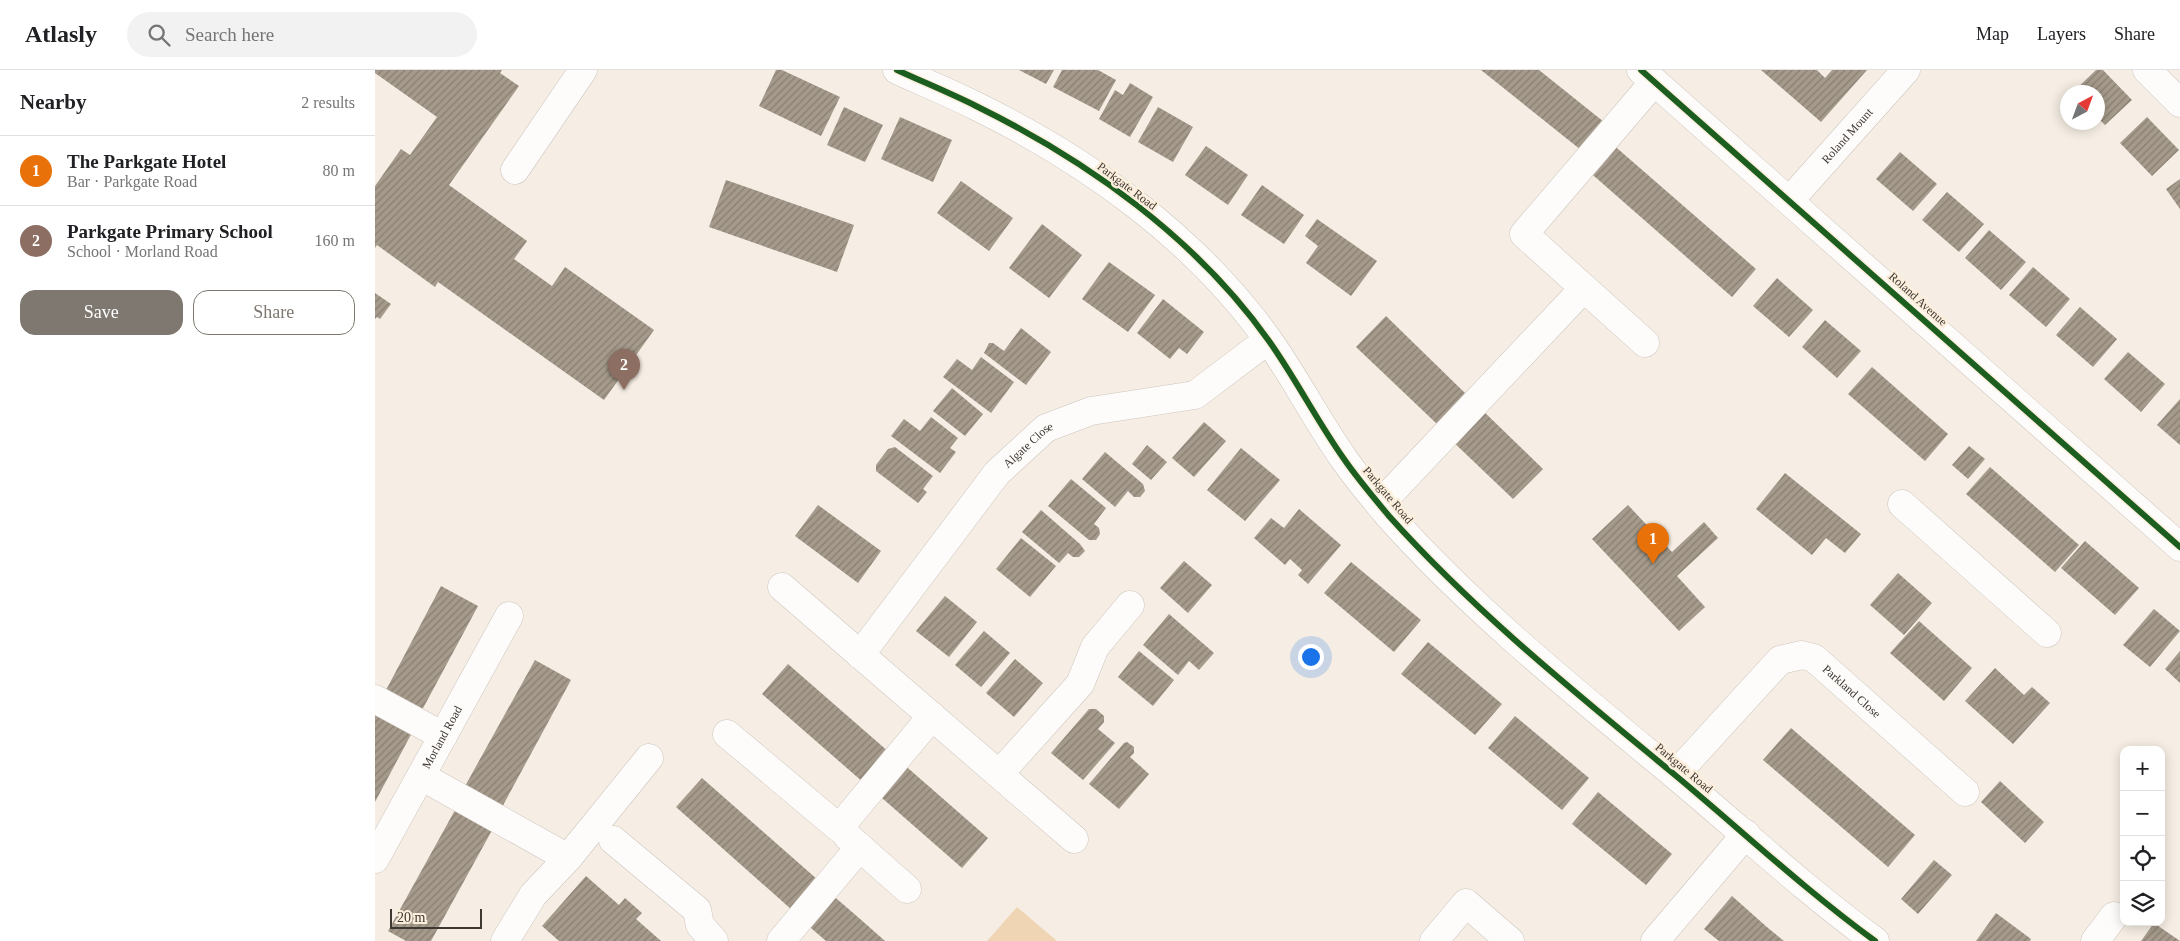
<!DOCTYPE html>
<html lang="en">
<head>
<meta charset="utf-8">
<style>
	body { margin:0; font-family:"Times New Roman",serif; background:#f2f2f2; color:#202124 }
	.controls { position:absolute; right:15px; bottom:15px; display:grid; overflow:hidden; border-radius:10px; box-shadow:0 2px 12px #0003 }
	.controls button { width:45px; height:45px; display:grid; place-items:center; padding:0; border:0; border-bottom:1px solid #e0e0e0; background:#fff; color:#202124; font:25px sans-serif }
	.compass { position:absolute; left:1685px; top:15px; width:45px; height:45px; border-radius:50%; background:#fff; box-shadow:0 2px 12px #0003; rotate:41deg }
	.scale { position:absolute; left:15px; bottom:12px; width:92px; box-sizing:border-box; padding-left:5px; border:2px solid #3d3831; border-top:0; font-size:14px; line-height:18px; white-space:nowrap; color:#3d3831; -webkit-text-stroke:4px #fdefdd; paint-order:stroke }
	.you { position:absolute; left:935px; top:586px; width:18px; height:18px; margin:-12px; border:4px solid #fff; border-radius:50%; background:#1a73e8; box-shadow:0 0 0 8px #1a73e833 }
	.badge { display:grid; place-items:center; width:32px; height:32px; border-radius:50%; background:#7e7870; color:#fff; font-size:16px; font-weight:700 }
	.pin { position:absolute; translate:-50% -41px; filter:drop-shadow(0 1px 2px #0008) }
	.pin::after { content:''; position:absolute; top:26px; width:18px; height:15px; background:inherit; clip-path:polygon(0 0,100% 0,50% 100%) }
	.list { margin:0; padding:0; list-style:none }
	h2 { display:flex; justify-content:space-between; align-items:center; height:65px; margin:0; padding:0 20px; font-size:21px }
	h2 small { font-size:16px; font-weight:400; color:#757577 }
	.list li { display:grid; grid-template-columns:32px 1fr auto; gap:15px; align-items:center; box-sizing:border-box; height:70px; padding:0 20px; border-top:1px solid #e0e0e0 }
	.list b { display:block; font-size:19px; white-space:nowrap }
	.list p { margin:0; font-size:16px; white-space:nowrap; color:#757577 }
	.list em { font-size:16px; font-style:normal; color:#757577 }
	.actions { display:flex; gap:10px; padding:15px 20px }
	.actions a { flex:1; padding:11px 0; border:1px solid #7e7870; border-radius:15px; text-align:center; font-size:18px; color:#7e7870 }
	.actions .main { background:#7e7870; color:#fff }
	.icon { flex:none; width:28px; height:28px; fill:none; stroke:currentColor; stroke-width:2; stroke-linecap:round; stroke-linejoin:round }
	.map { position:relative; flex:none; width:1805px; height:871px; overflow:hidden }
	header { display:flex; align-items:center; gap:30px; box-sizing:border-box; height:70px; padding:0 25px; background:#fff; border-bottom:1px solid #e0e0e0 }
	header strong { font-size:24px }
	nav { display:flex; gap:28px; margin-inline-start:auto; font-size:18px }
	.search { width:350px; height:45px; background:#f2f2f2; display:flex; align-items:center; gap:12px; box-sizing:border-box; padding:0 18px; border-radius:28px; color:#757577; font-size:19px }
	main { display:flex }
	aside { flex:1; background:#fff }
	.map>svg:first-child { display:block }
	.garden { fill:#efd5b4 }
	.building { fill:url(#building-hatch) }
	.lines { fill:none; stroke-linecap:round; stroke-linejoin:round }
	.minor-casing { stroke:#ccc5be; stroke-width:29 }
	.minor { stroke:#fefcfb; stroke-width:28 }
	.cycleway-casing { stroke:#fdefdd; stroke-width:9 }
	.cycleway { stroke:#1b5e20; stroke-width:6 }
	.labels { text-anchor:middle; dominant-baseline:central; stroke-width:5; stroke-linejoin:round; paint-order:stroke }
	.street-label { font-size:12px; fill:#3d3831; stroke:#fdefdd }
</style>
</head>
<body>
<header>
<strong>Atlasly</strong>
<div class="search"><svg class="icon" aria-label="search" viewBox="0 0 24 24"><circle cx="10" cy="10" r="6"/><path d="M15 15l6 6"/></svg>Search here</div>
<nav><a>Map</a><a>Layers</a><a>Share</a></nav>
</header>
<main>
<aside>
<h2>Nearby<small>2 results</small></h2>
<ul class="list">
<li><span class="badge" style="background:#e8710a">1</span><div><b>The Parkgate Hotel</b><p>Bar · Parkgate Road</p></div><em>80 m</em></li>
<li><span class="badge" style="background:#8d6e63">2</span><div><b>Parkgate Primary School</b><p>School · Morland Road</p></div><em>160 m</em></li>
</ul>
<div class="actions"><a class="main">Save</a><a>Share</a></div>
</aside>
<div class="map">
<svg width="1805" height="871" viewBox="0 0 1805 871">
	<defs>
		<pattern id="building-hatch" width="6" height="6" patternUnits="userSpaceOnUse" patternTransform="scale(1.25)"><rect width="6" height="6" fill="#a59a8b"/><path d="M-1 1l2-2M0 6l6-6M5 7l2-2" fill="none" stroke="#887f72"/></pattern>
	</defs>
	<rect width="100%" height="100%" fill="#f6eee4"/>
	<polygon class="garden" points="642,837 682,871 612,871"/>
	<g class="building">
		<polygon points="0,0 127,0 125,3 144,16 74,115 152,171 139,189 177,216 190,197 279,260 229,330 63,212 60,217 2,175 0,178 0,116 26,79 35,85 62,47 0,3"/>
		<polygon points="401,0 407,0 465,27 446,66 384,36"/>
		<polygon points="644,0 679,0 671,14"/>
		<polygon points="687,0 723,0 741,10 724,41 678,17"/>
		<polygon points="1106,0 1164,0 1229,52 1206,80"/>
		<polygon points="1386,0 1442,0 1450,8 1457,0 1492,0 1446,52"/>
		<polygon points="1721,0 1728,0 1757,30 1730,55 1722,47 1722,22 1698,22"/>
		<polygon points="755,13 778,27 755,67 724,49 740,20 748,25"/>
		<polygon points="469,37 508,55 490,92 452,75"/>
		<polygon points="783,37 818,57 798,92 763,72"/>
		<polygon points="525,47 577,70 558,112 506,89"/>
		<polygon points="1772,47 1804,80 1777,106 1745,73"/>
		<polygon points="1235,72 1381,199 1357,227 1211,99"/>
		<polygon points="831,76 873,105 853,135 810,105"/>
		<polygon points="1525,82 1562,114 1538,141 1501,109"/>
		<polygon points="1805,109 1805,139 1791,119"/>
		<polygon points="351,110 479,155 462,202 334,157"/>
		<polygon points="586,111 638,148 614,181 562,143"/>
		<polygon points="887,115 929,145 909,174 866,145"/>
		<polygon points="1572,122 1609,154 1584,182 1547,150"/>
		<polygon points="942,149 1002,191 976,226 931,193 943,176 930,166"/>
		<polygon points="667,154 707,185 674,228 634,198"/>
		<polygon points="1614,160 1651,192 1626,220 1590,188"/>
		<polygon points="734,192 780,225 753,262 707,229"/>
		<polygon points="1658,197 1695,229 1671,257 1634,225"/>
		<polygon points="1402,208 1438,240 1414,267 1378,236"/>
		<polygon points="0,223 16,234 5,249 2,247 0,249"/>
		<polygon points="788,229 829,262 812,284 804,278 795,289 762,263"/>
		<polygon points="1705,237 1742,269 1718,297 1681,265"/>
		<polygon points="1011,246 1091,324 1062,354 981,277"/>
		<polygon points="1450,250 1486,281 1462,308 1427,277"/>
		<polygon points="646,258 676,282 651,315 609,283 614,273 618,273 629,281"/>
		<polygon points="1753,282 1790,314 1766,342 1729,309"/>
		<polygon points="606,287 639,312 616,343 568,307 582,289 597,300"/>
		<polygon points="1497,297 1573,364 1550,391 1473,324"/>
		<polygon points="577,318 608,344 590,366 558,341"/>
		<polygon points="1805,329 1805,375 1782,355"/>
		<polygon points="1103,336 1168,399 1138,429 1073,367"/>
		<polygon points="556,347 583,368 575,378 581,382 565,403 516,366 529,349 545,361"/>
		<polygon points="829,352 851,371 819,407 797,388"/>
		<polygon points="772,375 792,392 776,410 757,394"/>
		<polygon points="1594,376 1610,389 1593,409 1577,395"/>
		<polygon points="520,377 558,406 548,419 552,422 543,433 501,401 501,395 513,379"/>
		<polygon points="866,378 905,410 870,451 832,420"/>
		<polygon points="730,382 768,414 770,421 765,427 759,427 753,421 740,437 707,409"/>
		<polygon points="1615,397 1704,475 1680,502 1591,424"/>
		<polygon points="1410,403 1486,464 1470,483 1451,468 1437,485 1381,439"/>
		<polygon points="696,409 731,438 719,454 724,458 725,464 721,470 714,470 673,436"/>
		<polygon points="443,435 506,481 483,513 420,466"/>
		<polygon points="1253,435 1297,482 1329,452 1343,468 1302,506 1330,537 1304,561 1217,469"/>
		<polygon points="924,439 966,475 933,514 923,505 927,500 915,489 910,495 879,468 896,448 909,458"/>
		<polygon points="666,440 705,474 710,481 704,487 698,487 693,483 684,493 647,462"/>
		<polygon points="646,468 681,496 655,527 621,499"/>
		<polygon points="1710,471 1764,518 1740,545 1686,498"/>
		<polygon points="809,491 837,515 813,543 785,518"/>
		<polygon points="976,492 1046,550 1019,582 949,523"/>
		<polygon points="1523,503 1557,533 1529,565 1495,535"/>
		<polygon points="66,516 103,536 46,642 10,622"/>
		<polygon points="570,526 602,552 574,587 541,561"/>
		<polygon points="1779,539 1805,561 1775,597 1748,575"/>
		<polygon points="794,544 839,583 824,600 814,591 803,605 768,575"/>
		<polygon points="1544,551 1597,598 1569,631 1515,583"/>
		<polygon points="609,561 635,583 606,617 580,595"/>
		<polygon points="1053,572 1127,634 1100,665 1026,604"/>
		<polygon points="764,581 799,610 778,636 743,607"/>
		<polygon points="1805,581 1805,613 1790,599"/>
		<polygon points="640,589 668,613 639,647 611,623"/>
		<polygon points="160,590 196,610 126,739 89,718"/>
		<polygon points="413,594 515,683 489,713 387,624"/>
		<polygon points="1620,598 1649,625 1657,617 1675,633 1638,674 1590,631"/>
		<polygon points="714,639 721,639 729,646 729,652 723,659 740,673 708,710 676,683"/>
		<polygon points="0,644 40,657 0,732"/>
		<polygon points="1140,646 1214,708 1187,740 1113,678"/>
		<polygon points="1416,658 1540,765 1513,797 1388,690"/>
		<polygon points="752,672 759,677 759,683 755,687 774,704 744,739 714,714 749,673"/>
		<polygon points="526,692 613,768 587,798 499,721"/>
		<polygon points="327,708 443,810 417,840 301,737"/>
		<polygon points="1625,711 1669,752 1650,773 1606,732"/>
		<polygon points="1223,722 1297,784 1271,815 1197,754"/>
		<polygon points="84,733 121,753 56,871 31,871 13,861"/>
		<polygon points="1559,790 1577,805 1543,844 1526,829"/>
		<polygon points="211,806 244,835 250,828 267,843 261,849 286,871 184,871 167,856"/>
		<polygon points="455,823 484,848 510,871 451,871 429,852"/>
		<polygon points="1357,826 1393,858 1409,871 1344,871 1329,859"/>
		<polygon points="1621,843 1656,869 1655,871 1601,871"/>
		<polygon points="1779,853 1805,871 1766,871"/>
	</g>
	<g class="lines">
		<defs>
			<g id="minor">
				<path d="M522,0C548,12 575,23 601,36C713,91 821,168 894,271C921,309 942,351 969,389C982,408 999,428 1014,446C1100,542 1201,623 1300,705C1366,760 1430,820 1500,871"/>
				<polyline points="1266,0 1805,477"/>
				<polyline points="1772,0 1805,33"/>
				<polyline points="140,100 208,0"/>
				<path id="s1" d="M1415,130L1531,0"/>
				<polyline points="1270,273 1149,164 1279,12"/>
				<polyline points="1005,434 1209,218"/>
				<polyline points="1527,434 1672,563"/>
				<polyline points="407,517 699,769"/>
				<path id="s2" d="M485,585L622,403L671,358L716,341L820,325L893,270"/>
				<polyline points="0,629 68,666"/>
				<polyline points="352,664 464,758 557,646"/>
				<polyline points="624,704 705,614 720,577 755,535"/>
				<path id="s3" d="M1300,705L1405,590L1427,585L1439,588L1590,722"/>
				<polyline points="46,706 193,788 158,825 130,871"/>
				<polyline points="472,766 532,819"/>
				<polyline points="238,770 322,840 325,855 339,871"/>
				<polyline points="193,788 274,688"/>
				<path id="s4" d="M0,789L134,546"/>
				<polyline points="406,871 485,777"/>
				<polyline points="1059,871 1091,833 1135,871"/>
				<polyline points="1280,871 1371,764"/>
				<polyline points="1720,871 1739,846"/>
			</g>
		</defs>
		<use href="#minor" class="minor-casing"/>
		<use href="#minor" class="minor"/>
		<defs>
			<g id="cycleway">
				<path d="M522,0C548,12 575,23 601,36C713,91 821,168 894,271C921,309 942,351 969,389C982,408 999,428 1014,446C1100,542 1201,623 1300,705C1366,760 1430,820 1500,871"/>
				<polyline points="1266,0 1805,477"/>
			</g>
		</defs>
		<use href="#cycleway" class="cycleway-casing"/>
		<use href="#cycleway" class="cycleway"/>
	</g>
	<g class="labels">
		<g class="street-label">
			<text stroke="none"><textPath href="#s1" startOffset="86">Roland Mount</textPath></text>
			<text transform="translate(752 116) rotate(37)">Parkgate Road</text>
			<text transform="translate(1543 229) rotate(42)">Roland Avenue</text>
			<text stroke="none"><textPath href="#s2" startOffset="270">Algate Close</textPath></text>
			<text transform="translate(1013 425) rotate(50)">Parkgate Road</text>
			<text stroke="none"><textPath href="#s3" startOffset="241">Parkland Close</textPath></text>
			<text stroke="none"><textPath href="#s4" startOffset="139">Morland Road</textPath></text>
			<text transform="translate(1309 698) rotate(40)">Parkgate Road</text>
		</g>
	</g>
</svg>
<div class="controls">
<button>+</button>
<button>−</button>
<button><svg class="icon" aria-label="locate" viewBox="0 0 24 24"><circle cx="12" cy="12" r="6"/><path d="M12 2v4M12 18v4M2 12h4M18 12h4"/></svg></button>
<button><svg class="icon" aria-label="layers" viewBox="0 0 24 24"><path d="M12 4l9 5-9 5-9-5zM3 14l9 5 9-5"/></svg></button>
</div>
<svg class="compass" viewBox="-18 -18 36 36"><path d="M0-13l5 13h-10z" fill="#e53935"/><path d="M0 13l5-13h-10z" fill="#757577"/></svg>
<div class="scale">20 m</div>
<div class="you"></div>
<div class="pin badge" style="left:1278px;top:494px;background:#e8710a">1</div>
<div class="pin badge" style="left:249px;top:320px;background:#8d6e63">2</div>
</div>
</main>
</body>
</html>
